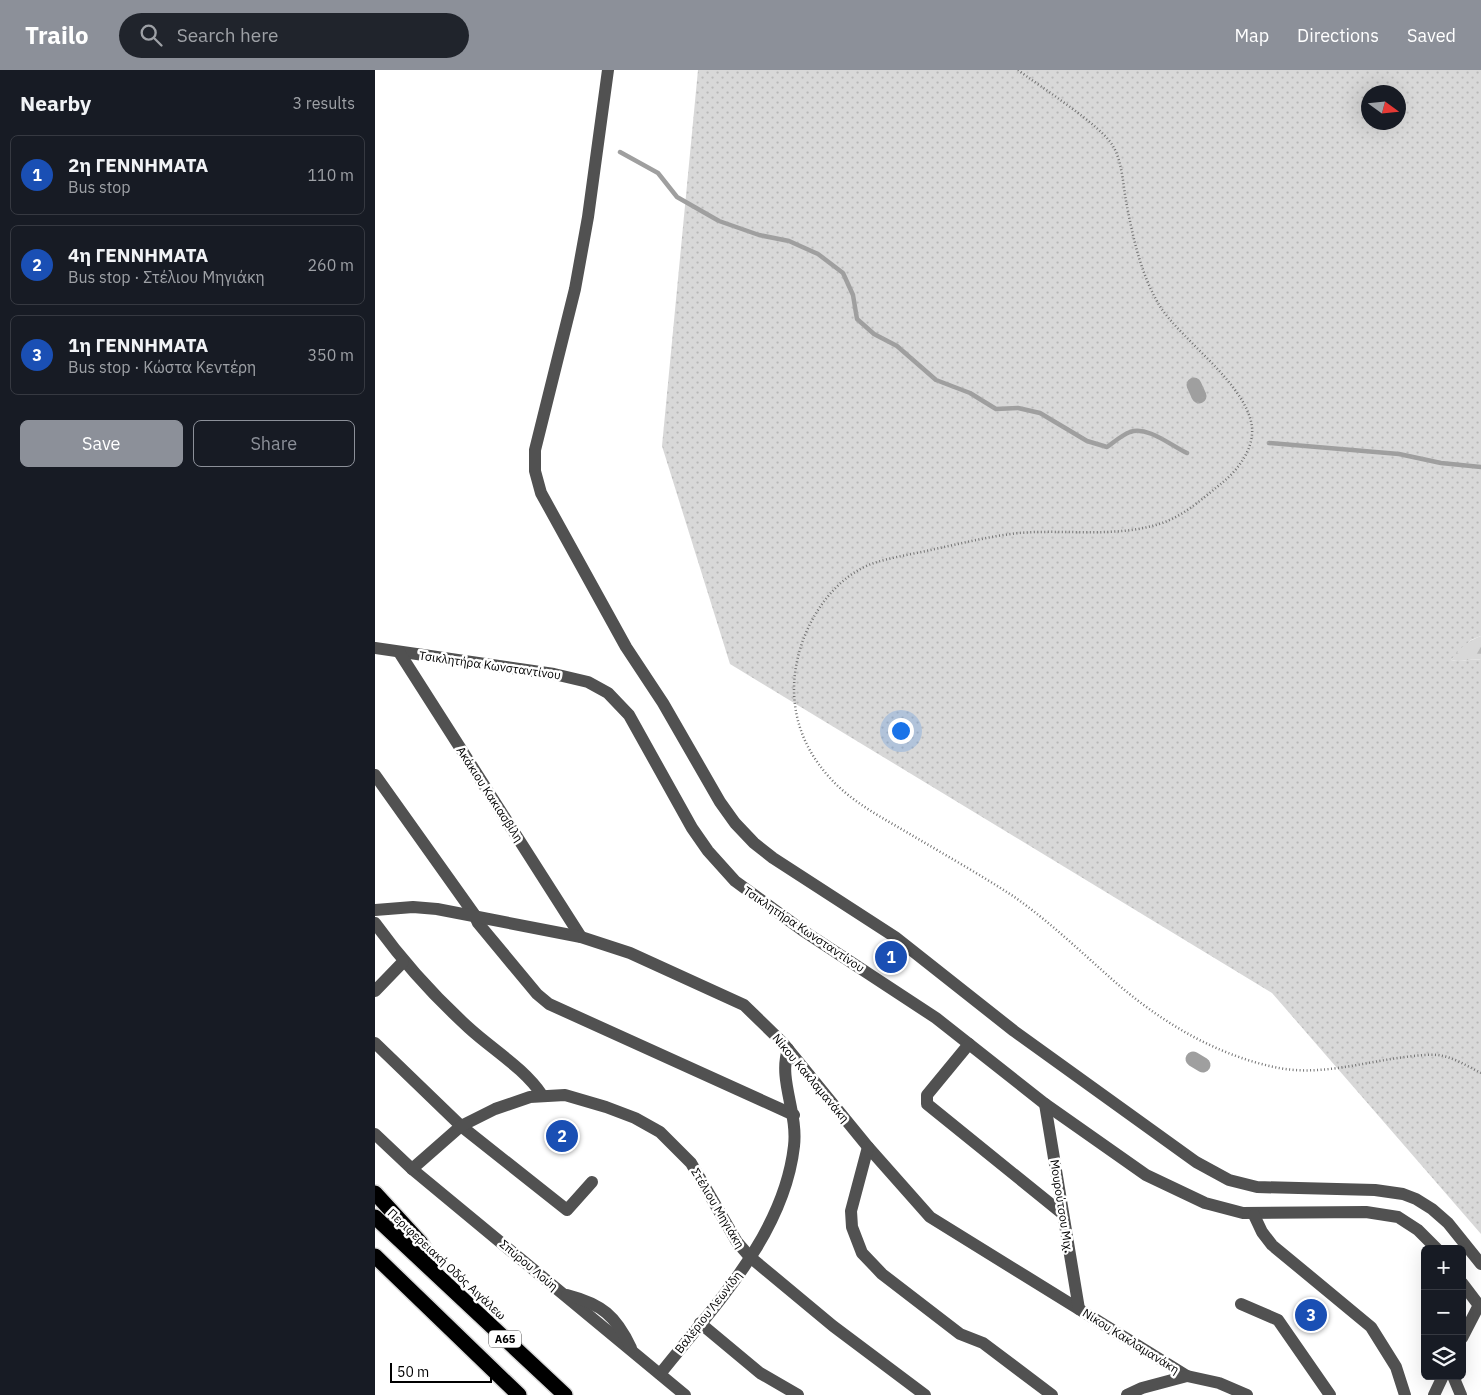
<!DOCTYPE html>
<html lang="en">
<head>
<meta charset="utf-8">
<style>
	body { margin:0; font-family:"IBM Plex Sans",sans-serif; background:#20242c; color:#f1f3f6 }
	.controls { position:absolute; right:15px; bottom:15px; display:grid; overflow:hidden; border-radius:8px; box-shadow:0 5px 20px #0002 }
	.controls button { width:45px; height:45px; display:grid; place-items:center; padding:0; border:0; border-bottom:1px solid #363941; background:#171b24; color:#f1f3f6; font:25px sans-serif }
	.compass { position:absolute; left:986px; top:15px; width:45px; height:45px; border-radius:50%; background:#171b24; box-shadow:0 5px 20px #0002; rotate:105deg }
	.scale { position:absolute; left:15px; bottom:12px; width:102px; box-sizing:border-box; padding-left:5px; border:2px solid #000; border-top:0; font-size:14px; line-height:18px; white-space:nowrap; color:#000; -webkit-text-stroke:4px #fff; paint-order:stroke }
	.you { position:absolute; left:525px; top:660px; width:18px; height:18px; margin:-12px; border:4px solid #fff; border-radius:50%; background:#1a73e8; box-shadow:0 0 0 8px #1a73e833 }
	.badge { display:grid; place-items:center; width:32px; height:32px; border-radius:50%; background:#8c9099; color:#fff; font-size:16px; font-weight:700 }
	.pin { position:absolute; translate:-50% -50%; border:2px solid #fff; box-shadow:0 1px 5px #0006 }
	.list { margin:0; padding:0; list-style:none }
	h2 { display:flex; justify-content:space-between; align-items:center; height:65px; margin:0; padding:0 20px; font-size:21px }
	h2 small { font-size:16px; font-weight:400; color:#9ea1a6 }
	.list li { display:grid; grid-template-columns:32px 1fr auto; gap:15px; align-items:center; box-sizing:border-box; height:80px; margin:0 10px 10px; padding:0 10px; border:1px solid #363941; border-radius:8px }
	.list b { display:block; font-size:19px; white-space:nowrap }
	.list p { margin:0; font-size:16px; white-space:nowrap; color:#9ea1a6 }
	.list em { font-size:16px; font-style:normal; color:#9ea1a6 }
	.actions { display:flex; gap:10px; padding:15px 20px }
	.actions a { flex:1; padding:11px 0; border:1px solid #8c9099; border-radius:8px; text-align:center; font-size:18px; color:#8c9099 }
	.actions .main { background:#8c9099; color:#fff }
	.icon { flex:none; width:28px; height:28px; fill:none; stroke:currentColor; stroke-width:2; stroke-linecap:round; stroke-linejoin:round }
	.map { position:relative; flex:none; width:1106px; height:1325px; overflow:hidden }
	header { display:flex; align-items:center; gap:30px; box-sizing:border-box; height:70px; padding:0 25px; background:#8c9099; color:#fff }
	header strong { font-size:24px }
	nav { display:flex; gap:28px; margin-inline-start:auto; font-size:18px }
	.search { width:350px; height:45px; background:#20242c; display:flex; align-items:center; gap:12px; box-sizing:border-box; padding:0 18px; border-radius:28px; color:#9ea1a6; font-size:19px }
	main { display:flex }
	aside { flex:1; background:#171b24 }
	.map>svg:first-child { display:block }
	.grass { fill:url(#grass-dots); fill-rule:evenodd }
	.forest { fill:url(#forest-firs) }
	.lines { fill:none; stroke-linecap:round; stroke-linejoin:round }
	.stream { stroke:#9f9f9f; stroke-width:4.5 }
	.canal { stroke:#9f9f9f; stroke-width:15 }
	.highway-casing { stroke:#dbdbdb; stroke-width:18 }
	.path { stroke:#737373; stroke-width:2.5; stroke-dasharray:1 2.5; stroke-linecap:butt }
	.minor { stroke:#515151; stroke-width:12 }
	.highway { stroke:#000; stroke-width:15 }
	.labels { text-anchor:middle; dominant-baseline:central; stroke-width:5; stroke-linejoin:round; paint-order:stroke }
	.shield { fill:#fff; stroke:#4c4c4c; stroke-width:1 }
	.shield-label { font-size:11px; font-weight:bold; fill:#000 }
	.street-label { font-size:12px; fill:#000; stroke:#fff }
</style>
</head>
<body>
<header>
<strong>Trailo</strong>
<div class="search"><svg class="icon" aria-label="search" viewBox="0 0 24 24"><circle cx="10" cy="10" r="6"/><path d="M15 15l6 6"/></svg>Search here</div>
<nav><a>Map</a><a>Directions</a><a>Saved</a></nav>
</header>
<main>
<aside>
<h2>Nearby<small>3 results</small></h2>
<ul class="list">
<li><span class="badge" style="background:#1a4fb4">1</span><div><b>2η ΓΕΝΝΗΜΑΤΑ</b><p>Bus stop</p></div><em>110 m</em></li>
<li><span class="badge" style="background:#1a4fb4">2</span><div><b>4η ΓΕΝΝΗΜΑΤΑ</b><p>Bus stop · Στέλιου Μηγιάκη</p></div><em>260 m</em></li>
<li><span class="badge" style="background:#1a4fb4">3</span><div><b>1η ΓΕΝΝΗΜΑΤΑ</b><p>Bus stop · Κώστα Κεντέρη</p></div><em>350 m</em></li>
</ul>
<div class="actions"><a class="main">Save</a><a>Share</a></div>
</aside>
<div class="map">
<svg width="1106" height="1325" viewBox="0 0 1106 1325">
	<defs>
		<pattern id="grass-dots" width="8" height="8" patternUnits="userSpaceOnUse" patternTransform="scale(1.25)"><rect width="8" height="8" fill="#d8d8d8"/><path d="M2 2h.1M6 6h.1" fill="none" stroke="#b8b8b8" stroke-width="1.8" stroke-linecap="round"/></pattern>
		<pattern id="forest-firs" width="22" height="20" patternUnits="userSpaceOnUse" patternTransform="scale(1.25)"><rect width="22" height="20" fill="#d8d8d8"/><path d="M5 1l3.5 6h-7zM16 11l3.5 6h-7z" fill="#b8b8b8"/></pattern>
	</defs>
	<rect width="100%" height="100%" fill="#fff"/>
	<path class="grass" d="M323,0H1106V566L1096,570L1076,590C1087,593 1095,588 1106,590V1164L897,923L355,594L287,376ZM994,22H1024V52H994Z"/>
	<path class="forest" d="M1106,566V590C1095,588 1087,593 1076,590C1085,578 1092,571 1106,566Z"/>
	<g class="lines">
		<g class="stream">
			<path d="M245,82L283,103L302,127L344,151L384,165L414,171L443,184L468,203L478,225L482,249L499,264L522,276L561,310L595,323L621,339L643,338L665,343L712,371L732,377C739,372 747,365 755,362C773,356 795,375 812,383"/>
			<polyline points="894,373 1024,384 1066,393 1106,397"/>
		</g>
		<g class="canal">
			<polyline points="819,315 824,326"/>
			<polyline points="818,989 828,995"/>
		</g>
		<defs>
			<g id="highway">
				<polyline points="0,1123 45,1172 59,1195"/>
				<polyline points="0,1147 190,1325"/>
				<polyline points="0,1186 144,1325"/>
			</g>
		</defs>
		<use href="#highway" class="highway-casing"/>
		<path class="path" d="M643,0C664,16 726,55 738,76C747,91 748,114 751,131C758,168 766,206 786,238C809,272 872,315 877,357C879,379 863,400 847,413C828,428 808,447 784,454C740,468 690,459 644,463C616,466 588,473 560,479C539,484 516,487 496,494C458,509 432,549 423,587C412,632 424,675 456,709C477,732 506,747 533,763C567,783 604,804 638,826C674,851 706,882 739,911C786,952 842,986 904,998C941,1005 979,995 1016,989C1031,987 1047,984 1063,985C1078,987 1092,996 1106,1003"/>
		<g class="minor">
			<polyline points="233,0 213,147 200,219 160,380 160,401 166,423 251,577 288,633 345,732 360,753 379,773 398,788 520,867 639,961 821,1092 854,1110 882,1117 1000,1120 1028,1124 1041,1129 1057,1139 1073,1153 1106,1194"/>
			<polyline points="0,578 179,604 213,612 233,623 254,645 317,758 333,781 360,811 427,860 561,948 670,1034 771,1105 830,1133 868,1143 991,1142 1023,1147 1043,1160 1062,1179"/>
			<polyline points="24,582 206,867"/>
			<polyline points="0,705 99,844 103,853 162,924 174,934 419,1045"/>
			<polyline points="0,840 38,837 62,839 206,867 255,883 369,935 408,973 493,1077 555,1147 812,1306 844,1313 872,1325"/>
			<path d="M0,853C28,892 59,926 94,958C118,980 149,998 167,1025"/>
			<polyline points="0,921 28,892"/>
			<polyline points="0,973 86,1056 192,1140 217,1112"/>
			<polyline points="594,974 552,1025 552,1034 688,1144"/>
			<polyline points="670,1034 704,1239"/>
			<polyline points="0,1064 37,1099 310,1325"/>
			<polyline points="493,1077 476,1141 477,1157 487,1183 507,1204 585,1264 608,1273 677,1325"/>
			<polyline points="37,1099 86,1056 120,1039 155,1027 190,1025 231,1037 260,1048 285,1062 316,1093 362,1172 375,1187 458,1256 550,1325"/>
			<polyline points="879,1145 887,1162 897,1175 996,1257 1021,1297 1030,1325"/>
			<polyline points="1087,1213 1106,1238"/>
			<path d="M192,1225C227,1234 241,1246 256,1278"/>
			<polyline points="866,1234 903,1250 955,1325"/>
			<polyline points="325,1253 385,1303 423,1325"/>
			<polyline points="1087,1268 1104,1235"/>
			<path d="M285,1304C338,1237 409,1165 419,1076C423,1042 403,1010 413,979"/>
			<polyline points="1078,1306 1086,1325"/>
			<polyline points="752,1325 767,1318 812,1306"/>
			<polyline points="1059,1325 1068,1306"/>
		</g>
		<use href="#highway" class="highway"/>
	</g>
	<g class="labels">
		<rect class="shield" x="114" y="1260.5" width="32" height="17" rx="4"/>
		<g class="shield-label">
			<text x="130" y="1269">Α65</text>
		</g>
		<g class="street-label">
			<text transform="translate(115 595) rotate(8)">Τσικλητήρα Κωνσταντίνου</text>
			<text transform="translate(115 724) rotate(57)">Ακάκιου Κακιασβίλη</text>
			<text transform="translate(429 859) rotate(34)">Τσικλητήρα Κωνσταντίνου</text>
			<text transform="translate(436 1008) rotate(50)">Νίκου Κακλαμανάκη</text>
			<text transform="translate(687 1136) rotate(81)">Μουρούτσου Μιχ.</text>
			<text transform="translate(343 1138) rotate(59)">Στέλιου Μηγιάκη</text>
			<text transform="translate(72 1194) rotate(43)">Περιφερειακή Οδός Αιγάλεω</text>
			<text transform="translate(154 1195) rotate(40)">Σπύρου Λούη</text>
			<text transform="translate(333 1242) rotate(-52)">Βαλέριου Λεωνίδη</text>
			<text transform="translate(756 1271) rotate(32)">Νίκου Κακλαμανάκη</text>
		</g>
	</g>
</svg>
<div class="controls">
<button>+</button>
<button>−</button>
<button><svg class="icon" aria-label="layers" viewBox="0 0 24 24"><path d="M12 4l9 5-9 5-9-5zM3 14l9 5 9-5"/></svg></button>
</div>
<svg class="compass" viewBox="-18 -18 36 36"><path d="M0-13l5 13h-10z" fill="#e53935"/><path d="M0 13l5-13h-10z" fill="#9ea1a6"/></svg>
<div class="scale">50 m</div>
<div class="you"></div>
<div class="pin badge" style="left:516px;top:887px;background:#1a4fb4">1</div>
<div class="pin badge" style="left:187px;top:1066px;background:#1a4fb4">2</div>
<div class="pin badge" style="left:936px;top:1245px;background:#1a4fb4">3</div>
</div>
</main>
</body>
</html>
